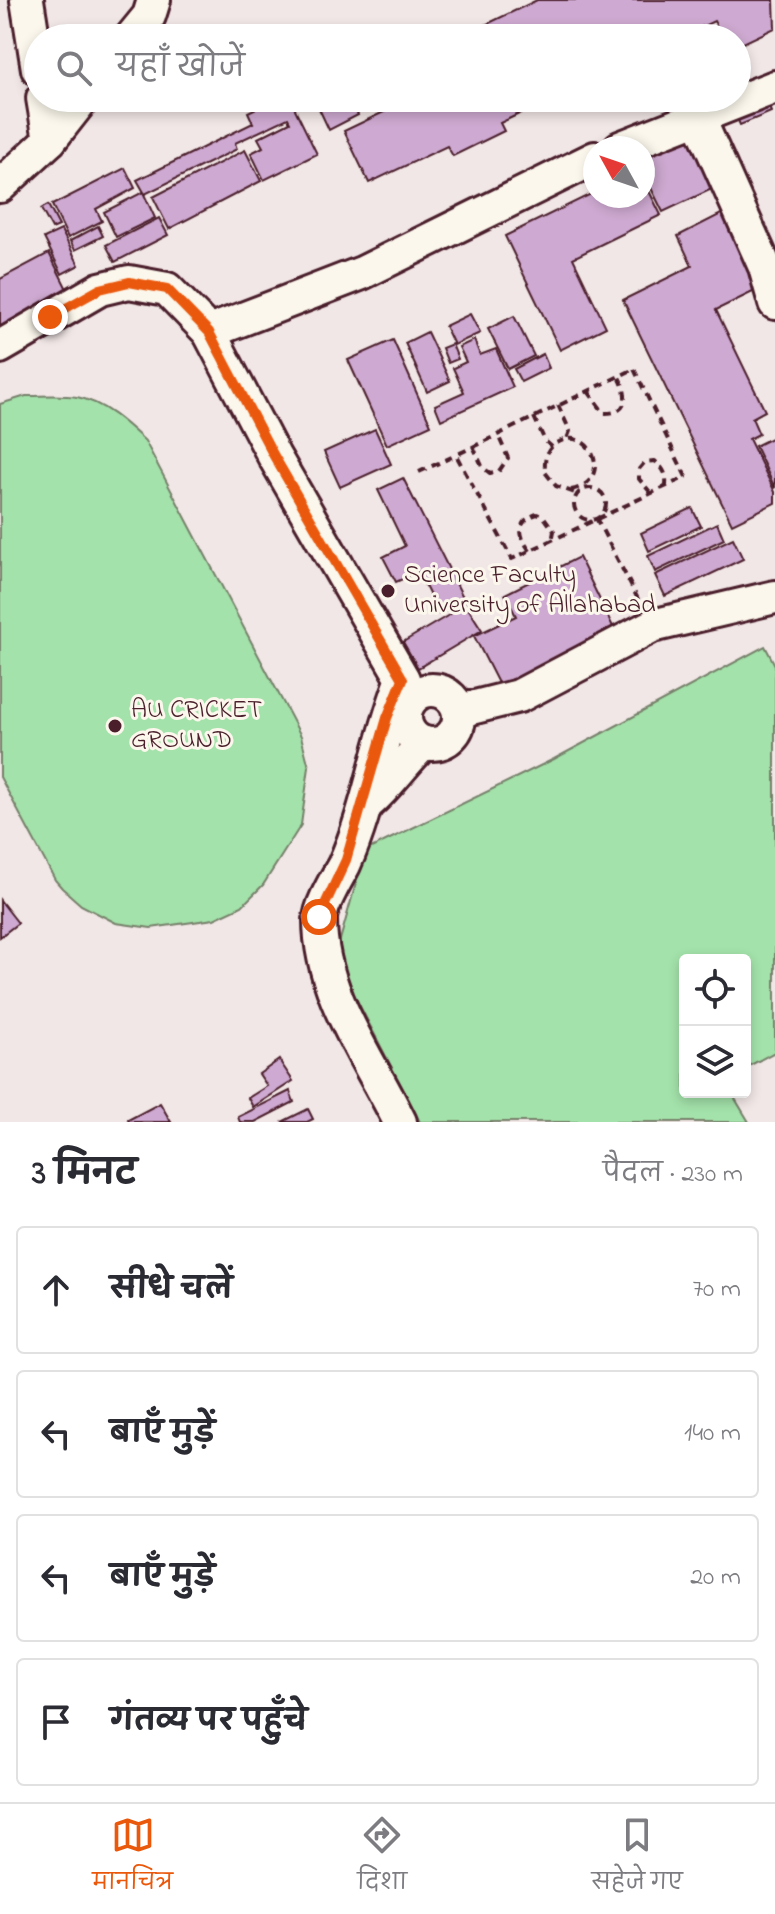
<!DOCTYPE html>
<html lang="hi">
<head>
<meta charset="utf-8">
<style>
	body { margin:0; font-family:"Indie Flower","Playpen Sans Deva",sans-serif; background:#f2f2f3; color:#2b2b33 }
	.controls { position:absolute; right:24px; bottom:24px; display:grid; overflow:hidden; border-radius:8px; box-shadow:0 4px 12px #0003 }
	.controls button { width:72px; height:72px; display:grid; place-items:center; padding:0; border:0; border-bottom:2px solid #e1e1e2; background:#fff; color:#2b2b33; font:40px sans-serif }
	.compass { position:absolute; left:583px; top:136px; width:72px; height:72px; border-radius:50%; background:#fff; box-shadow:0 4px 12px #0003; rotate:310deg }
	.stop { position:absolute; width:24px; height:24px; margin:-18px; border:6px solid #ea580c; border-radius:50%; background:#fff }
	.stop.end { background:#ea580c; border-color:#fff; box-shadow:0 2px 8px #0008 }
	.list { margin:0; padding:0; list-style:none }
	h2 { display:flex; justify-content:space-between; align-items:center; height:104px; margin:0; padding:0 32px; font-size:34px }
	h2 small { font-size:26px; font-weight:400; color:#7c7c81 }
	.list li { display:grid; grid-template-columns:52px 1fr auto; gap:24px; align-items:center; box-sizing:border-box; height:128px; margin:0 16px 16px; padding:0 16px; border:2px solid #e1e1e2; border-radius:8px }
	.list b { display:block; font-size:30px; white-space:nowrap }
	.list em { font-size:26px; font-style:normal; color:#7c7c81 }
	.icon { flex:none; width:44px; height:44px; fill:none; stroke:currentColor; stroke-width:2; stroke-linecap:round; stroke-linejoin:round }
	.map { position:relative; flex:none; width:775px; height:1122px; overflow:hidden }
	.search { position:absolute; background:#fff; box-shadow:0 4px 12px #0003; left:24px; right:24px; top:24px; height:88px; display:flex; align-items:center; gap:20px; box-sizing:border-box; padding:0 28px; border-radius:44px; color:#7c7c81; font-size:30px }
	.sheet { height:680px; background:#fff }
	nav { display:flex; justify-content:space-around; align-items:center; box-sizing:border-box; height:112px; border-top:2px solid #e1e1e2; background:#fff; font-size:22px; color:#7c7c81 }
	nav a { display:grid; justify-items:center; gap:4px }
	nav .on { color:#ea580c }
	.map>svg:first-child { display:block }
	.green { fill:#a3e2aa; stroke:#76806a; stroke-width:2 }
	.building { fill:#cea9d1; stroke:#4a1f2b; stroke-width:2 }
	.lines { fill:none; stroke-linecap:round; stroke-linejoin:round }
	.minor-casing { stroke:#4a1f2b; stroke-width:38 }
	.path { stroke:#4a1f2b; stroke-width:4; stroke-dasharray:8 6; stroke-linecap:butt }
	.minor { stroke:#fbf7ec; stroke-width:32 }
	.route { stroke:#ea580c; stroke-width:10 }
	.poi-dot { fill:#4a1f2b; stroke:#fbf7ec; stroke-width:3 }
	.labels { text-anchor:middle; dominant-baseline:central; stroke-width:6; stroke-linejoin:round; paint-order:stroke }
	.poi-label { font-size:26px; fill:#4a1f2b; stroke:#fbf7ec; text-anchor:start }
</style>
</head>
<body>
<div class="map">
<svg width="775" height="1122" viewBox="0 0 775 1122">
	<rect width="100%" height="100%" fill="#f2e7e7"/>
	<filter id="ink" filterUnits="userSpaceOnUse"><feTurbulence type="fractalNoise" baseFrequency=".0125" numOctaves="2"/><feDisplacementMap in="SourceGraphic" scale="16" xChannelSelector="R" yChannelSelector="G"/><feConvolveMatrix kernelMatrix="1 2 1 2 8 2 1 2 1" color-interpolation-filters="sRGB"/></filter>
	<g filter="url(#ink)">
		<g class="green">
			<path d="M26,396C42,396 61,394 77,397C103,402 126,423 145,441L301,736L309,767L301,825L263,885L242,906L214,919L151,928L116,923L81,905L62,888L55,880L0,777V404Z"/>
			<polygon points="765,646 775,665 775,1052 745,1068 745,960 685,960 685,1092 731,1092 749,1122 420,1122 335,958 365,851 554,759"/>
		</g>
		<g class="building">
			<polygon points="537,0 774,0 775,28 737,46 737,38 723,38 714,21 678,38 458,38"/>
			<polygon points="277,98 313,98 294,107 317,154 264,180 251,153 263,147 258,138 290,122 288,118 235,143 237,149 145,194 137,180 253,123 248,112"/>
			<polygon points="314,98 350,98 358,115 329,130"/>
			<polygon points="413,98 553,98 500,123 504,131 453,156 447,146 369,183 344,131"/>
			<polygon points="765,98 771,112 740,125 734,111"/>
			<polygon points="687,134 716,187 663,212 643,172 643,158"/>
			<polygon points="245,150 261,181 169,229 153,197"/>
			<polygon points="125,168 135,188 96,209 102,221 68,238 52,205"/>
			<polygon points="643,179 661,215 573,258 606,327 560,350 505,236 595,192 595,196 643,196"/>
			<polygon points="143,192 155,218 116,237 104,212"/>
			<polygon points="48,205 59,226 52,229 41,209"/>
			<polygon points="723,213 761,288 716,310 765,411 752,418 759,434 749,439 775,492 775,503 732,524 623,300 692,266 678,236"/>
			<polygon points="159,218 168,235 115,262 106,245"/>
			<polygon points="98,226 103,236 75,250 70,241"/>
			<polygon points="61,230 79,265 62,274 44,238"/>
			<polygon points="49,253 69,293 0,328 0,279"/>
			<polygon points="470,314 480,333 454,345 445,326"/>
			<polygon points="514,316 534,356 508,369 488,329"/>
			<polygon points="427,332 450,381 427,392 405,343"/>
			<polygon points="393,340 431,425 387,445 348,360"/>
			<polygon points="474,340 480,355 496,349 513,387 441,420 435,405 464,392 453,368 466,362 459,347"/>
			<polygon points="452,344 458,359 448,363 442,348"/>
			<polygon points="543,354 549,368 521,382 514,369"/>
			<polygon points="375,429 391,464 340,487 324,452"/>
			<polygon points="775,436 775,488 755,446"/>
			<polygon points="403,478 465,601 439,614 418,572 396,582 383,557 405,546 378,490"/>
			<polygon points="692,508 701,526 649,551 641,533"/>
			<polygon points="717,523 724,539 655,572 648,556"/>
			<polygon points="733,538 743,559 665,596 655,575"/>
			<polygon points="579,557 618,637 504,695 474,636 516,616 505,594"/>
			<polygon points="466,605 482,630 418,668 403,642"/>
			<polygon points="0,900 18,923 0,937"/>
			<polygon points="279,1060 293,1081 253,1107 248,1098 267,1086 259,1074"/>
			<polygon points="290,1091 294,1102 255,1122 240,1122 238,1117"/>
			<polygon points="160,1103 171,1122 129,1122 128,1120"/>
			<polygon points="308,1109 313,1119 307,1122 282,1122"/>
		</g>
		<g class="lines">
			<defs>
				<g id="minor">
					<polyline points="27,0 38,69"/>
					<polyline points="131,38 149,16 154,0"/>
					<polyline points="43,98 50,140"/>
					<polyline points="699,119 765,267 775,303"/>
					<polyline points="620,148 775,87"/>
					<polyline points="0,186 50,140 83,98"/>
					<path d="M209,332L274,456L403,679C379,739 370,807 344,865C337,878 320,906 320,920C320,994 369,1058 400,1122"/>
					<polyline points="0,347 100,289 129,282 167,289 209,332 362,273 595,158"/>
					<circle cx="432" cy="717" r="27"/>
					<polyline points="459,711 519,696 652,626 775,597"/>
					<path d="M368,803C389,785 404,762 424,743"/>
				</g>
			</defs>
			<use href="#minor" class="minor-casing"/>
			<g class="path">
				<polygon points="634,369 686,477 512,559 456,455"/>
				<path d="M588,391L604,413C630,414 628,394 619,377"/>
				<polyline points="558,405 570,431 567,439"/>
				<polyline points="534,417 545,441 552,447"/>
				<polyline points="473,446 483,468 490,473 499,471 508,458 498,435"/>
				<polyline points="419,472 456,455"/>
				<circle cx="590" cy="504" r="16"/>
				<path d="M571,490C616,481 590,423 557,443C546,449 544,460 545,472L556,486L578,494"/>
				<path d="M651,493L639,479V469L645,462L655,461C664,469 667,474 666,486"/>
				<polyline points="596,518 640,603"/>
				<path d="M530,551C518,535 516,521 537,514L544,517L554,531L552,541"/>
			</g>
			<use href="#minor" class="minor"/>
		</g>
	</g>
	<g class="lines" filter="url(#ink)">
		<polyline class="route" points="50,317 100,289 129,282 167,289 209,332 274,456 403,679 387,718 346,860 319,917"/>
	</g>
	<g class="poi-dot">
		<circle cx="388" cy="591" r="8"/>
		<circle cx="115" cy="726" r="8"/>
	</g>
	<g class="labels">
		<g class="poi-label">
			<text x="404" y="576">Science Faculty<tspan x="404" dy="30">University of Allahabad</tspan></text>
			<text x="131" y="711">AU CRICKET<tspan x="131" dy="30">GROUND</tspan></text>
		</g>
	</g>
</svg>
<div class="controls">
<button><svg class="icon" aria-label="locate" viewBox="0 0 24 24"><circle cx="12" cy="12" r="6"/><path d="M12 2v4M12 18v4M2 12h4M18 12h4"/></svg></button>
<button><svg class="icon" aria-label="layers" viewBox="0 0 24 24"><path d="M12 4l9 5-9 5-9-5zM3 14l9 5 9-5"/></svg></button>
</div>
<svg class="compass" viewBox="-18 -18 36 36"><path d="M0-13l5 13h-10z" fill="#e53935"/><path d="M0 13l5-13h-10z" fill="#7c7c81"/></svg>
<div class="stop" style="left:319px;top:917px"></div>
<div class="stop end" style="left:50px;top:317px"></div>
<div class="search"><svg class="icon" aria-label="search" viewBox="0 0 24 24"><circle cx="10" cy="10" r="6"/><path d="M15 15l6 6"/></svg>यहाँ खोजें</div>
</div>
<section class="sheet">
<h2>3 मिनट<small>पैदल · 230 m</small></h2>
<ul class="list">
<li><svg class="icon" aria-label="ahead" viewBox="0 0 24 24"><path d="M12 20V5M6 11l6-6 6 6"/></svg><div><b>सीधे चलें</b></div><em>70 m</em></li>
<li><svg class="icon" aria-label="left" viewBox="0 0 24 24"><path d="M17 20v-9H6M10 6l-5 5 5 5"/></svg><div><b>बाएँ मुड़ें</b></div><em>140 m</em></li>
<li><svg class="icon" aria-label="left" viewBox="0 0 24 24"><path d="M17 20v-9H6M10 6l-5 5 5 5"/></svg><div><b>बाएँ मुड़ें</b></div><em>20 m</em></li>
<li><svg class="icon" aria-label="arrive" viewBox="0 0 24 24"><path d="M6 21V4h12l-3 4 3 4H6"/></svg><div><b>गंतव्य पर पहुँचे</b></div></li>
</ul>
</section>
<nav>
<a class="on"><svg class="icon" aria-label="map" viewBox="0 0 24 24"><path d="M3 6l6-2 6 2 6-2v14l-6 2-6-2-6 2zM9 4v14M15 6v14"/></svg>मानचित्र</a>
<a><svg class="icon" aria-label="directions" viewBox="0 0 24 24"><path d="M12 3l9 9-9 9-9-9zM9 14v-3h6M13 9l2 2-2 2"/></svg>दिशा</a>
<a><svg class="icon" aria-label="saved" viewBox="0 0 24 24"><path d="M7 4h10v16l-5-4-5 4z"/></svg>सहेजे गए</a>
</nav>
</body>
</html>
